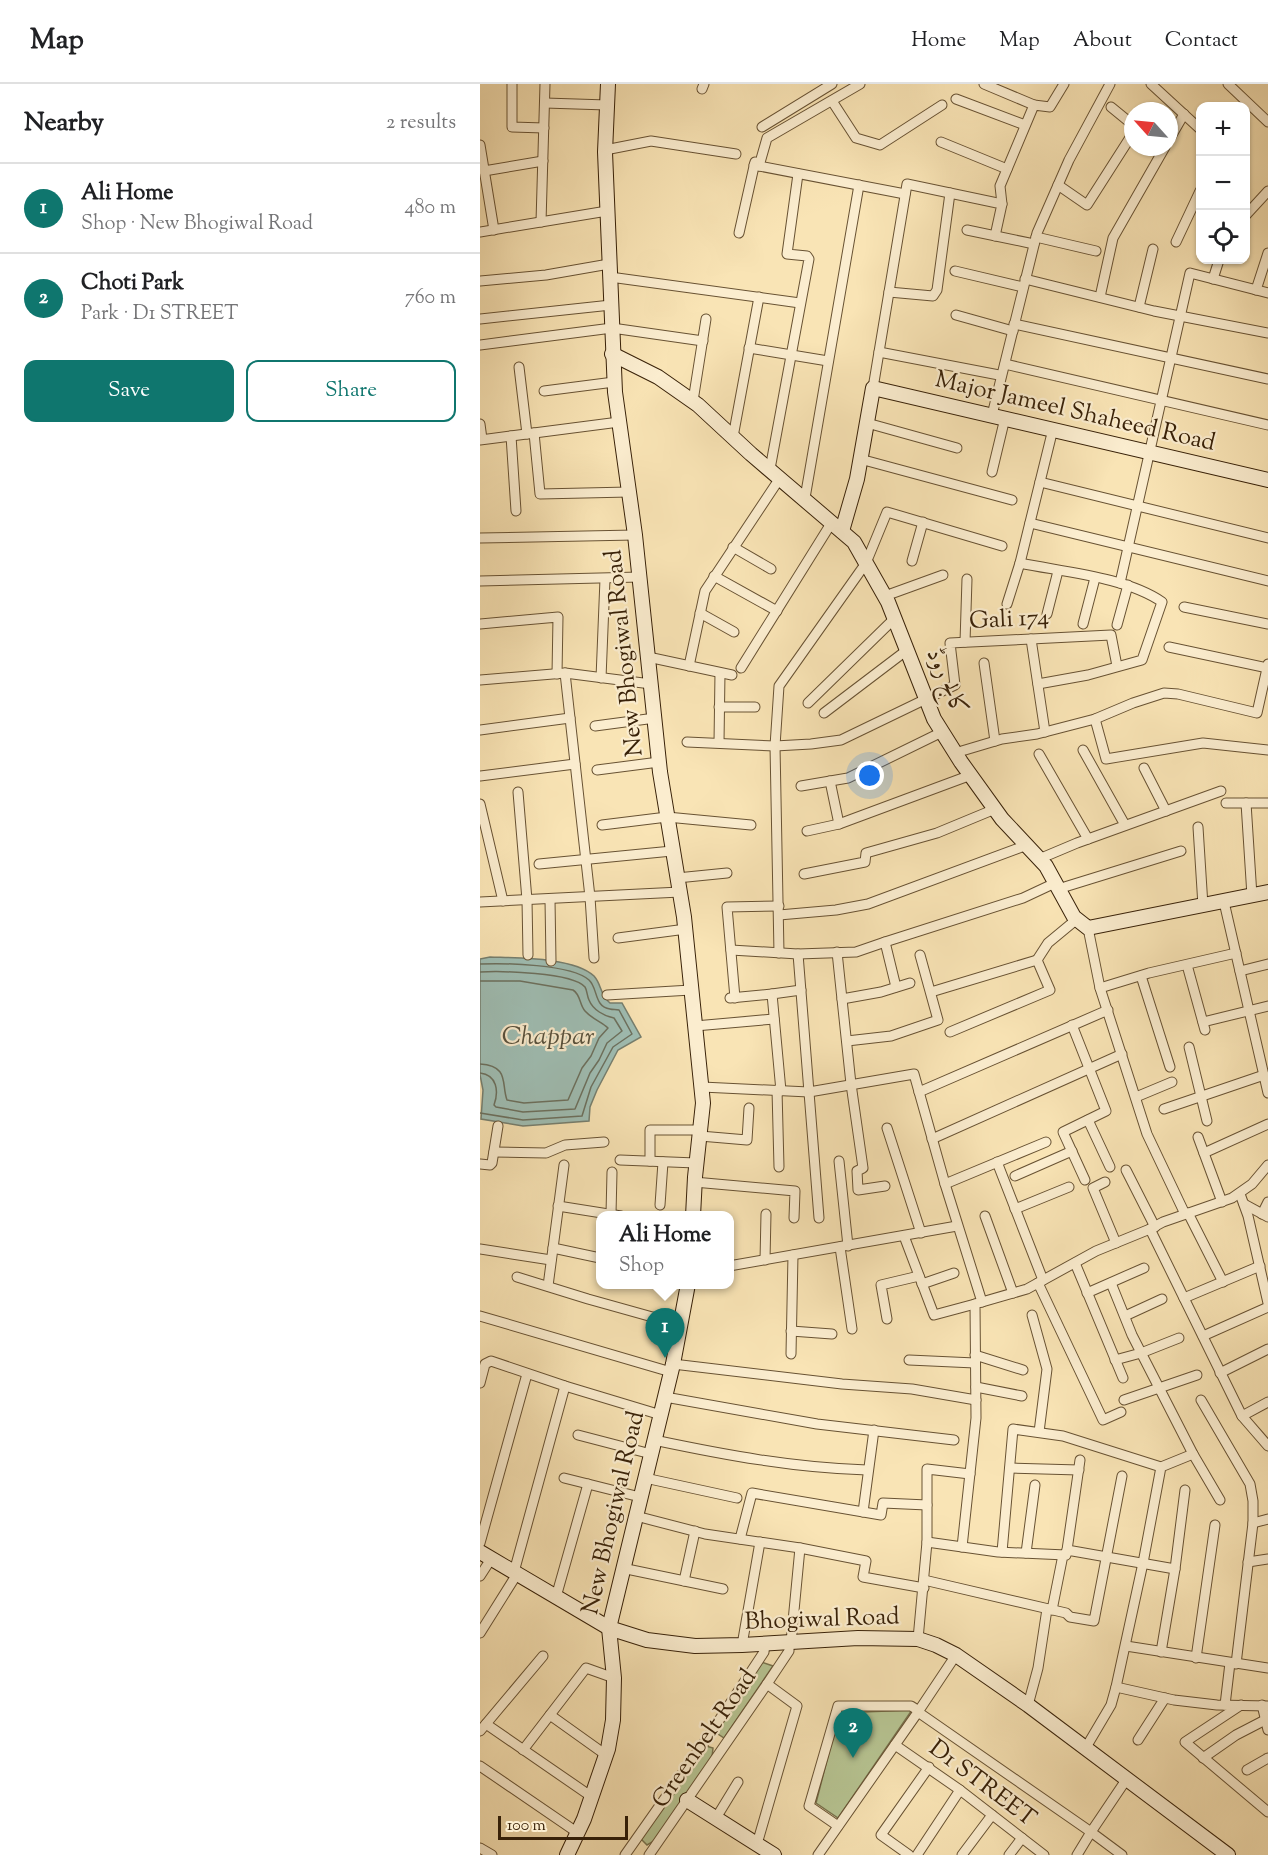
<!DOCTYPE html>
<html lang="en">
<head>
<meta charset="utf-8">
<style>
	body { margin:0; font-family:"Sorts Mill Goudy",Amiri,serif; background:#f2f2f2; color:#202124 }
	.controls { position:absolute; right:18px; top:18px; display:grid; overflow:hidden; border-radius:12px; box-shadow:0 2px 4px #0004 }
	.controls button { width:54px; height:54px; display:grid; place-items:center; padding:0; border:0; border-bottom:2px solid #e0e0e0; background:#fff; color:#202124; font:30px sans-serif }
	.compass { position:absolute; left:644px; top:18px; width:54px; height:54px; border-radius:50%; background:#fff; box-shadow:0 2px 4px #0004; rotate:297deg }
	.scale { position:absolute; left:18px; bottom:15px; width:130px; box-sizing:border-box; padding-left:6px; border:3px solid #382108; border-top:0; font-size:16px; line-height:21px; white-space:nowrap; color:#382108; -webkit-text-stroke:4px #fbedcf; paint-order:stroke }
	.you { position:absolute; left:390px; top:692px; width:21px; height:21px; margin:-15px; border:4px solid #fff; border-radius:50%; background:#1a73e8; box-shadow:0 0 0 9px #1a73e833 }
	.badge { display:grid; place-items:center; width:39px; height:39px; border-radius:50%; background:#0f766e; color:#fff; font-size:20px; font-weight:700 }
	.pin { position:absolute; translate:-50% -50px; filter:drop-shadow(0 2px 3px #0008) }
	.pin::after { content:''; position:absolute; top:32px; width:21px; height:18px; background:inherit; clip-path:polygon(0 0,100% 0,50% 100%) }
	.popup { position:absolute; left:116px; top:1127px; width:138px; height:78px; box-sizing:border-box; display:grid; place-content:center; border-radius:12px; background:#fff; filter:drop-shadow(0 2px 4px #0005); font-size:20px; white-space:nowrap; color:#757577 }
	.popup b { font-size:22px; color:#202124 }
	.popup::after { content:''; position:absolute; left:50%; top:100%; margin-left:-12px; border:12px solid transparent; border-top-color:#fff }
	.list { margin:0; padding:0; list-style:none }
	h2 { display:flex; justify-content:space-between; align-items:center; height:78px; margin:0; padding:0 24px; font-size:26px }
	h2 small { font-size:20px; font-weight:400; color:#757577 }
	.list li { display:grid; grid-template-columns:39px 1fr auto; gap:18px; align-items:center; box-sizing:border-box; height:90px; padding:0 24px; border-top:2px solid #e0e0e0 }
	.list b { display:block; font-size:22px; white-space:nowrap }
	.list p { margin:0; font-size:20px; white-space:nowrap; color:#757577 }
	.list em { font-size:20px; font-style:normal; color:#757577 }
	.actions { display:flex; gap:12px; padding:18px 24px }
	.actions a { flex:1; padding:14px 0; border:2px solid #0f766e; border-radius:12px; text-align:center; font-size:21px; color:#0f766e }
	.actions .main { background:#0f766e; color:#fff }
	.icon { flex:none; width:33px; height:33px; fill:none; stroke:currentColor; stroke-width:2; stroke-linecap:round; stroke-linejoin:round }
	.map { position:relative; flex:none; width:788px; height:1771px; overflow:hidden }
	header { display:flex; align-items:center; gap:36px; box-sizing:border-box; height:84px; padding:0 30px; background:#fff; border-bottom:2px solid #e0e0e0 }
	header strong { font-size:28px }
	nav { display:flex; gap:33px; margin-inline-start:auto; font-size:21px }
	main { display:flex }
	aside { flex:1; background:#fff }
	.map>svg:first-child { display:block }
	.green { fill:#b7c593; stroke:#78734e; stroke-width:1.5 }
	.water { fill:#9fbeb4; stroke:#767f6f; stroke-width:1.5 }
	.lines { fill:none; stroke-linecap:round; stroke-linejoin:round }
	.shore { stroke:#6c705e; stroke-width:1.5 }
	.street-casing { stroke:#685233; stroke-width:11 }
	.secondary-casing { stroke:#382108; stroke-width:16 }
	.street { stroke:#fbedcf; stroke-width:9 }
	.secondary { stroke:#fbedcf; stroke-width:14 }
	.labels { text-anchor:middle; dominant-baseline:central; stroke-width:4.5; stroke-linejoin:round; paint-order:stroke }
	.street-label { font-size:24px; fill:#382108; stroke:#fbedcf }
	.water-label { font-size:26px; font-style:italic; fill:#57503c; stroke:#fbedcf }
</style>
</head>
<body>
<header>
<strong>Map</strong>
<nav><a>Home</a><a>Map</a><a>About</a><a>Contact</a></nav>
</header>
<main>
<aside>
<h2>Nearby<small>2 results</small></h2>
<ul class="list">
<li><span class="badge">1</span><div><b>Ali Home</b><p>Shop · New Bhogiwal Road</p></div><em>480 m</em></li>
<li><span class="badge">2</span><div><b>Choti Park</b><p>Park · D1 STREET</p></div><em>760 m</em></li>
</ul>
<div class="actions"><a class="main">Save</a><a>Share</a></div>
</aside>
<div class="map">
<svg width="788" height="1771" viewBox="0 0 788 1771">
	<rect width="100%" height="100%" fill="#f9e4b5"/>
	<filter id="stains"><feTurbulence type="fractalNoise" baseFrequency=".00333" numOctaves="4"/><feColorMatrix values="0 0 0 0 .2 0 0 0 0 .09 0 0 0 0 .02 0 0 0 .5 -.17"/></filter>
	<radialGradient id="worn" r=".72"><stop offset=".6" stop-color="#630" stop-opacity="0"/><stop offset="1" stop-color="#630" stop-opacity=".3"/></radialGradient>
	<g class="green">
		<polygon points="281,1578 293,1582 244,1654 235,1648"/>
		<polygon points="432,1626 358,1734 336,1719 359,1629"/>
		<polygon points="226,1662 233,1664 232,1673 174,1757 167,1761 161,1755"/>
	</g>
	<path class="water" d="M10,873C36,874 94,873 114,892C122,901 119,909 130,919H142L161,953L138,966L117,1006L110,1023L109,1037L43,1042L1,1035L3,1006L0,991V875Z"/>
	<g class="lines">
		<g class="shore">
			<path d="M0,880C24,879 91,880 109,896C118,904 114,923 130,925C133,926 136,925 139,926L152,950L133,963L111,1003L102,1032L43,1036L0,1029"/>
			<path d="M0,888C20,887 92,888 105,903C107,906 107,912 109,916C113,926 124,932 134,934L142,947L127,959L119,976L110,989L95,1025L43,1028L16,1023L14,1021C19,1007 17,991 0,989"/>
			<path d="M0,897H40L93,906C101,911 99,920 105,927C112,935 122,938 128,944L119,954L111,972L102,984L88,1016L44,1019L27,1016C21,1000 30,982 0,980"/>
		</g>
		<defs>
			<g id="street">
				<polyline points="32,0 32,43 64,44"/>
				<polyline points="504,0 554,21"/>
				<polyline points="671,0 720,45"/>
				<polyline points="748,0 788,38"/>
				<polyline points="222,5 224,0"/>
				<polyline points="476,15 545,41"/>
				<polyline points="352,17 376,54 400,61 462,21"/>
				<polyline points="65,19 127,21"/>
				<polyline points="631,23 653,41"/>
				<polyline points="282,43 352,0"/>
				<polyline points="689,56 704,30"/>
				<polyline points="461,58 527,85"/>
				<polyline points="0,61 14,146"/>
				<polyline points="125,66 171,57 256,70"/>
				<polyline points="274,81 425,110"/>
				<polyline points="279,82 287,54 380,0"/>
				<polyline points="4,87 63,77"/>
				<polyline points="578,101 607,121 653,49"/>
				<polyline points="522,120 520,102 554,21 570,23 584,0"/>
				<polyline points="766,131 788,107"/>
				<polyline points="61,138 65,0"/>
				<polyline points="487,146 554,160"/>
				<polyline points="0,148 127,127"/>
				<polyline points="259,149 275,78"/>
				<polyline points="556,153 616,167"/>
				<polyline points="696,158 720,107"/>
				<polyline points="475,187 543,203"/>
				<polyline points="130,193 320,219"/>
				<polyline points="545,195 674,227 788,249"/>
				<polyline points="733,195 739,176"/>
				<polyline points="0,197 66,191 129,180"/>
				<polyline points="776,206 788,169"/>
				<polyline points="409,208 453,212 457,206 470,109"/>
				<polyline points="620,213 633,154 685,63"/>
				<polyline points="659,223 673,165"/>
				<polyline points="476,231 533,247"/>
				<polyline points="0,235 131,221"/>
				<polyline points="534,240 788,295"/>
				<polyline points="0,261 132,244 223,257"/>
				<polyline points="269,264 348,277"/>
				<polyline points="399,268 519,291"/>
				<polyline points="525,280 788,341"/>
				<polyline points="39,283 47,350"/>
				<polyline points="393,304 427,100 522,120 515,152"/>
				<polyline points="64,307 134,298"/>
				<polyline points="213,317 226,235"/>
				<polyline points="512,331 557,149 589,76 630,0"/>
				<polyline points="387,339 477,364"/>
				<polyline points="0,340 2,355"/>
				<polyline points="54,349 60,410 149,408"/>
				<polyline points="31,352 36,427"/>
				<polyline points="253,353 279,213"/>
				<polyline points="0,356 139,338"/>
				<polyline points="380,375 532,416"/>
				<polyline points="290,385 329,175 327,172 307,170 318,90"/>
				<polyline points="512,388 525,334"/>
				<polyline points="560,398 788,454"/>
				<polyline points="325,414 379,101"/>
				<polyline points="550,439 788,497"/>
				<polyline points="0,454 155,451"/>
				<polyline points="253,463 291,485"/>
				<polyline points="432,477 443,438"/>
				<polyline points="234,492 297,527"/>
				<polyline points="0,497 160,493"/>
				<polyline points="640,499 710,189 788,209"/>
				<polyline points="405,512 463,491"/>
				<polyline points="527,520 540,479"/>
				<polyline points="704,523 788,540"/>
				<polyline points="220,529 254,548"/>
				<polyline points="567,530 578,487"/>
				<polyline points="0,540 78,533 77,590"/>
				<polyline points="603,540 615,494"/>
				<polyline points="637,541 648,501"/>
				<polyline points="551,555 565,648"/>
				<polyline points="485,558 487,495"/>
				<polyline points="689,563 788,584"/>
				<polyline points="168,573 252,591"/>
				<polyline points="504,579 515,657"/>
				<polyline points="209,582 225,507 300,394"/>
				<polyline points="261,584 352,438"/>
				<polyline points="85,589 110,813 114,874"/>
				<polyline points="121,594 125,495"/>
				<polyline points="0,596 85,589 171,600"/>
				<path d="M558,600L608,591L662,576L682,518C646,493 583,488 540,479L573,345"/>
				<polyline points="328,619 415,534"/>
				<polyline points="239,623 275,623"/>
				<polyline points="344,629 427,566"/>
				<polyline points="615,635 626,675 723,659 788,666"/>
				<polyline points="115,642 175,634"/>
				<polyline points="0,646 90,634"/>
				<polyline points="207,658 295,662 331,660 361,656 475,601 470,559 631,551 637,582"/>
				<polyline points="239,658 240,589"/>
				<polyline points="603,666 645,741"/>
				<polyline points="475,669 522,655 557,650 615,635 653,619 684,609 698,610 777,629 788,580"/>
				<polyline points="559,670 608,755"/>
				<polyline points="664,684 686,727"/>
				<polyline points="117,686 179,678"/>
				<polyline points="0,692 95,680"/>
				<polyline points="350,697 359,740"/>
				<polyline points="321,702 368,694 462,648"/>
				<polyline points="38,708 47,816 48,871"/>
				<polyline points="746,719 788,719"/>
				<polyline points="766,719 772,812"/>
				<polyline points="0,720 23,817"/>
				<polyline points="122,741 187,733 271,741"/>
				<polyline points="718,743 723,822"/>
				<polyline points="327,747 359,740 491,691"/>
				<polyline points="559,775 597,759 741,707"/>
				<polyline points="59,780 192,767"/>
				<polyline points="324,790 385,778 386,769 457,749 515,725"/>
				<polyline points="197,794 247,789"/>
				<polyline points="578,805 701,767"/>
				<polyline points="70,816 71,877"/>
				<polyline points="0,818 200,808"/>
				<polyline points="744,818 788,1009"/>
				<polyline points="299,831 356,826 388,820 547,761"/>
				<polyline points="608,844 620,904"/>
				<polyline points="138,854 206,845"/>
				<polyline points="251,866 318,870 376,868 405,858"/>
				<polyline points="357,868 371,1000 383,1084 377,1087 378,1106 405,1102"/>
				<polyline points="299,869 295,662 299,602 386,479 407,428 522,462"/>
				<polyline points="318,870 339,1134"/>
				<polyline points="707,881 725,946"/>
				<polyline points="760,887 788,880"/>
				<polyline points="661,892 690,983"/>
				<polyline points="416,903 405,858 543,814 575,799"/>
				<polyline points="451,908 557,876"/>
				<polyline points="127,911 211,906"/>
				<polyline points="250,914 292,910"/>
				<polyline points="255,914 247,823 299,822"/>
				<polyline points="362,915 401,908 430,899"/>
				<polyline points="723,938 788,922"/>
				<polyline points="592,941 626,1027 583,1048 605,1096"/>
				<polyline points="215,942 294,935"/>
				<polyline points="470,948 570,906 557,876 568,859 597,835"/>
				<polyline points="367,957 411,952 458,936 440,871"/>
				<polyline points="709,963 727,1037"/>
				<polyline points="222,1003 329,1008 434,990 465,1100 502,1218"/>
				<polyline points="297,1006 299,1083"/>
				<polyline points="301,1007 292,910 321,906"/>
				<polyline points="439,1008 628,926"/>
				<polyline points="656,1013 692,998"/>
				<polyline points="684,1025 784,991"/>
				<polyline points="608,1036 630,1083"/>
				<polyline points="407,1044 441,1149"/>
				<polyline points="220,1052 267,1056 269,1024"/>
				<polyline points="718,1053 742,1118"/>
				<polyline points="452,1055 642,970"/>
				<polyline points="14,1068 66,1069 85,1061 124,1058"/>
				<polyline points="724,1069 788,1040"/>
				<polyline points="140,1076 216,1079"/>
				<polyline points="170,1077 170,1046 220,1046"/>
				<polyline points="359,1077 368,1162"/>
				<polyline points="517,1078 563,1196"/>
				<polyline points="0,1080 10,1081 12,1079 18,1042"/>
				<polyline points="646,1086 675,1143"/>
				<polyline points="535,1092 592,1067"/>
				<polyline points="214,1098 315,1107 314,1134"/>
				<polyline points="625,1098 613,1104 636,1159"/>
				<polyline points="465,1100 566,1058"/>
				<polyline points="760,1110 768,1132 788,1219"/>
				<polyline points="764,1120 788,1133"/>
				<polyline points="180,1121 183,1078"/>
				<polyline points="78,1122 141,1132"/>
				<polyline points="535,1125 589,1103"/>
				<polyline points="708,1129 743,1198"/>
				<polyline points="131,1130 132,1088"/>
				<polyline points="705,1130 667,1050 620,904 669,889 756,869"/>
				<polyline points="782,1130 788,1118"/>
				<polyline points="505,1132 533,1209"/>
				<polyline points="670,1145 762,1332 788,1362"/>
				<polyline points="424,1152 454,1231 495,1220"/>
				<polyline points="360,1163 372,1245"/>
				<polyline points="73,1164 120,1174"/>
				<polyline points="0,1165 71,1176"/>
				<polyline points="285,1176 286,1130"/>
				<polyline points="595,1179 643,1294"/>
				<polyline points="249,1182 477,1142"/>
				<polyline points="37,1193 108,1215 201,1241"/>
				<polyline points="558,1199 623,1336 641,1328"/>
				<polyline points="631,1199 652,1251 713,1370"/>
				<polyline points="442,1200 474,1189"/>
				<polyline points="68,1202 84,1081"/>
				<polyline points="607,1209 664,1184"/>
				<polyline points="704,1214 780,1182"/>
				<polyline points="552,1231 567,1285 559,1348"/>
				<polyline points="0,1232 191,1288"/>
				<polyline points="645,1232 682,1215"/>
				<polyline points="407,1235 401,1201 439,1192"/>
				<polyline points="311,1247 352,1250"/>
				<polyline points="723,1252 788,1223"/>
				<polyline points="311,1270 313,1171"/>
				<polyline points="495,1271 543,1286"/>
				<polyline points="429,1276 495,1279"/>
				<polyline points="635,1276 661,1269 699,1254"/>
				<polyline points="193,1280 362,1300 432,1305 496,1316"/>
				<polyline points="740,1289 788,1265"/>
				<polyline points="0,1299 5,1280 11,1277 85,1302 181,1331"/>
				<polyline points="496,1303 542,1312"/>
				<polyline points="185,1313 337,1340 474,1356"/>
				<polyline points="644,1316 717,1291"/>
				<polyline points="721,1316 770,1400 773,1417 773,1439 756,1580"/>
				<polyline points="762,1332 788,1318"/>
				<polyline points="98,1351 171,1370"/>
				<path d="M174,1356C245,1371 315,1384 387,1386"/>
				<polyline points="530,1384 599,1386"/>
				<polyline points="84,1394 160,1413"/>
				<polyline points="165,1394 257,1414"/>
				<polyline points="383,1428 394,1346"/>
				<polyline points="156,1432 225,1450 320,1464 386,1477 383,1493 444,1504"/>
				<polyline points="773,1439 788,1435"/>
				<polyline points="260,1455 272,1409 401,1431 403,1419 447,1421"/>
				<polyline points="447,1458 518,1468 586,1471 587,1466 695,1485"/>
				<polyline points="0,1459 47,1290"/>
				<polyline points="482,1463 496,1334 495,1220 547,1205 616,1167 670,1145 683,1138 752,1114 772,1100 788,1081"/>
				<polyline points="587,1466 600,1376"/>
				<polyline points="522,1468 533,1345 583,1352 681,1383"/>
				<polyline points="546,1469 555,1401"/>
				<polyline points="768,1478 788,1475"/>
				<polyline points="142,1484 243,1505"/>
				<polyline points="34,1488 85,1302"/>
				<polyline points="0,1492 11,1475"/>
				<polyline points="444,1496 586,1529 590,1533 614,1537 642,1392"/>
				<polyline points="204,1497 215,1447"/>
				<polyline points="76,1513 108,1400"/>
				<polyline points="572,1526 583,1471"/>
				<polyline points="0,1549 37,1490"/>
				<polyline points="438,1555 447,1458 447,1385 490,1390"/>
				<polyline points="311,1558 320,1464"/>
				<polyline points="262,1561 280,1458"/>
				<polyline points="646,1562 788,1584"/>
				<polyline points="681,1568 695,1485 705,1406"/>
				<polyline points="476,1571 438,1628 611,1748 597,1771"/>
				<polyline points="716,1574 735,1441"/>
				<polyline points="636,1603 694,1616 737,1621 788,1622"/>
				<polyline points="548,1621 558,1584 567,1525"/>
				<polyline points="745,1621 750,1579"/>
				<polyline points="761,1621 705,1658 788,1728"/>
				<polyline points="782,1621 788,1646"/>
				<polyline points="70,1631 126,1671"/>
				<polyline points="6,1640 112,1713"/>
				<polyline points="0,1647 63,1572"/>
				<polyline points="658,1656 685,1614"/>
				<polyline points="415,1661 480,1706 564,1771"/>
				<polyline points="605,1665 631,1621 636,1603 663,1479 681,1383 713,1370 740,1416"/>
				<polyline points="43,1666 106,1584 134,1594"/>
				<polyline points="723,1674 756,1651 785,1636"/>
				<polyline points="0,1682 98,1749"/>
				<polyline points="767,1686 788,1674"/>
				<polyline points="236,1734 258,1698"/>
				<polyline points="358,1742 329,1722 358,1622 431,1622 439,1627"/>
				<polyline points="277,1760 317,1622 287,1600"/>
				<polyline points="0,1764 12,1771"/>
				<polyline points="145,1771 228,1653 284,1568 285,1560"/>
				<polyline points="169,1771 287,1600 309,1567 309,1559"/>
				<polyline points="338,1771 438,1628"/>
				<polyline points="429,1771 401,1751 449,1683"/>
				<polyline points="437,1771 480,1706"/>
				<polyline points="482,1771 512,1731"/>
				<polyline points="529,1771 542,1754"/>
				<polyline points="642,1771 611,1748 646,1696"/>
			</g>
			<g id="secondary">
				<polyline points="128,0 125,68 135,308 155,451 180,688 204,833 223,1019 215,1093 213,1132"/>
				<polyline points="132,270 178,293 218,321 271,370 374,458 408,518 454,635 481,678 522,735 566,782 594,833 608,844 788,808"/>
				<polyline points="362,447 377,395 393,304 788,396"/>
				<polyline points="0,1468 129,1544 167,1556 215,1562 262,1561 378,1554 438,1555 456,1561 476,1571 548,1621 748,1771"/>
				<polyline points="207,1716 294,1771"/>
				<polyline points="87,1771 104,1735 128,1665 133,1636 134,1594 129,1544 193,1280 208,1200"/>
			</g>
		</defs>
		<use href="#street" class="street-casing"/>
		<use href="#secondary" class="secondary-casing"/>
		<use href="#street" class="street"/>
		<use href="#secondary" class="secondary"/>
	</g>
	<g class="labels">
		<g class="street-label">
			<text transform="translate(595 328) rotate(13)">Major Jameel Shaheed Road</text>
			<text transform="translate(529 536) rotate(-3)">Gali 174</text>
			<text transform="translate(145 569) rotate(-96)">New Bhogiwal Road</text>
			<text transform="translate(466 598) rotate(67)">کالج روڈ</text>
			<text transform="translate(134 1429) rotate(-77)">New Bhogiwal Road</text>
			<text transform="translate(342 1536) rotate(-2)">Bhogiwal Road</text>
			<text transform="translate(225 1655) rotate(-55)">Greenbelt Road</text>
			<text transform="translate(502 1700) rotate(37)">D1 STREET</text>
		</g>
		<g class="water-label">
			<text x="68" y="953">Chappar</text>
		</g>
	</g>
	<rect width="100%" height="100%" filter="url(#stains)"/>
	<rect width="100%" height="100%" fill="url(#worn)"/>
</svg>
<div class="controls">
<button>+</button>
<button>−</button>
<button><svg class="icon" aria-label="locate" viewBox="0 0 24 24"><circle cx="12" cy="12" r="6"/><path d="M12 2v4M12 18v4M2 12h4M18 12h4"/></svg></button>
</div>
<svg class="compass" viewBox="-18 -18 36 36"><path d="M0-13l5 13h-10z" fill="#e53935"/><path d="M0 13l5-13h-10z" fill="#757577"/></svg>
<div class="scale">100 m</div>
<div class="you"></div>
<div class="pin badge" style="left:185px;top:1274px">1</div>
<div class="popup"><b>Ali Home</b>Shop</div>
<div class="pin badge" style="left:373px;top:1674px">2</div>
</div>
</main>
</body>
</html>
